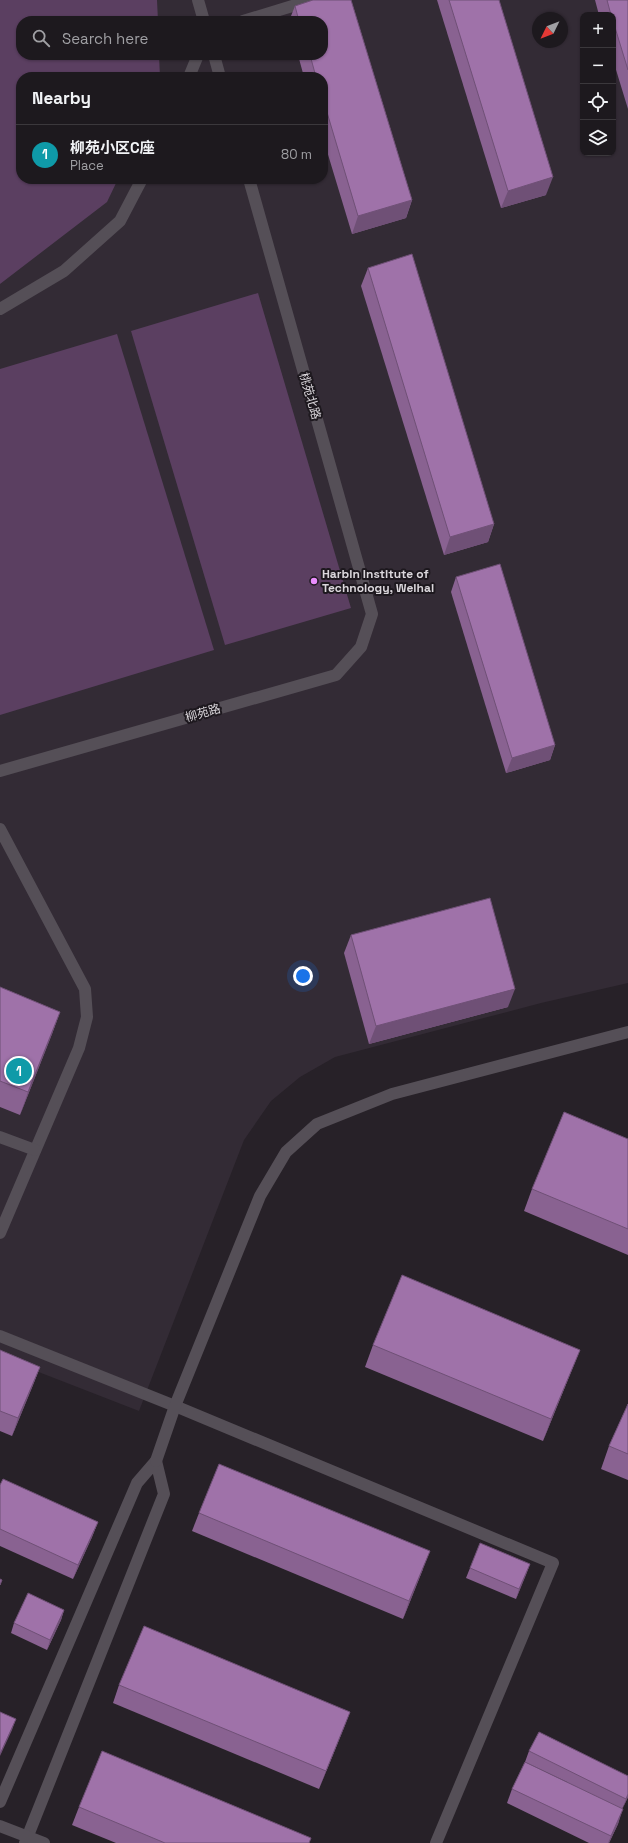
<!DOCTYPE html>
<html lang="en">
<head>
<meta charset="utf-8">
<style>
	body { margin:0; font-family:"Space Grotesk","Noto Sans SC",sans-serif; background:#252227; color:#f1f3f6 }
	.controls { position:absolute; right:12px; top:12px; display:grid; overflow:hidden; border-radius:8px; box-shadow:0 1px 3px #0004 }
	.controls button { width:36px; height:36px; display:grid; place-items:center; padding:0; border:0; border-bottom:1px solid #3b383c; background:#1d191e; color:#f1f3f6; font:20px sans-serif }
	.compass { position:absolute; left:532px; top:12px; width:36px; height:36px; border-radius:50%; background:#1d191e; box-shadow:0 1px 3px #0004; rotate:227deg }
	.you { position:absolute; left:303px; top:976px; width:14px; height:14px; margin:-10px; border:3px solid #fff; border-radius:50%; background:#1a73e8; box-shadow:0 0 0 6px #1a73e833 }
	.badge { display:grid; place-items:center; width:26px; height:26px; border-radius:50%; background:#e98dfd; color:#fff; font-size:13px; font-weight:700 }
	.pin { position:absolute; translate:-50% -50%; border:2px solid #fff; box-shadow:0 1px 4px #0006 }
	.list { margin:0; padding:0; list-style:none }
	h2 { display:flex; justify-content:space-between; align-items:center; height:52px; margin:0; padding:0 16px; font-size:17px }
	h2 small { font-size:13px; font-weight:400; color:#a0a0a4 }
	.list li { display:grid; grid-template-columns:26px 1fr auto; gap:12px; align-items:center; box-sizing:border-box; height:60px; padding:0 16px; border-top:1px solid #3b383c }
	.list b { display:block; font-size:15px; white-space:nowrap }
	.list p { margin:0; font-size:13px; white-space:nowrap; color:#a0a0a4 }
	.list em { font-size:13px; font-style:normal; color:#a0a0a4 }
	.icon { flex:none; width:22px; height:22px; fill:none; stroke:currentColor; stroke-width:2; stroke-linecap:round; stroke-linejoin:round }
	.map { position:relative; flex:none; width:628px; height:1843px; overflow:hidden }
	.search { position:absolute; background:#1d191e; box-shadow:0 1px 3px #0004; left:16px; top:16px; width:312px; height:44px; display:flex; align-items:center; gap:10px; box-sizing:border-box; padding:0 14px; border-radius:16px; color:#a0a0a4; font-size:15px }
	.panel { position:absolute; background:#1d191e; box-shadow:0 1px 3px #0004; left:16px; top:72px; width:312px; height:112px; border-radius:16px }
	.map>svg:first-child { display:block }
	.built { fill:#332b35; fill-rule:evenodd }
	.green { fill:#5b3f61 }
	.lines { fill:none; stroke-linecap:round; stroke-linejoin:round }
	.lane { stroke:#554f57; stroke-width:12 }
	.street { stroke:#554f57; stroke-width:12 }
	.wall { fill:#896291 }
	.shaded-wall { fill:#6f5076 }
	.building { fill:#9f72a9; stroke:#6f5076 }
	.poi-dot { fill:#e98dfd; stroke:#1d181e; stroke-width:1.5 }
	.labels { text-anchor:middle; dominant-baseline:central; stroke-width:4; stroke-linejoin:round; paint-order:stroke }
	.street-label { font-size:12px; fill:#dbd7dc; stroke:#1d181e }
	.poi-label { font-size:12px; font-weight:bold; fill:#dbd7dc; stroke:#1d181e; text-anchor:start }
</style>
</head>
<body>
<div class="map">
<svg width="628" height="1843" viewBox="0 0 628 1843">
	<rect width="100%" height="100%" fill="#272128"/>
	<path class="built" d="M0,0H628V983L541,1003L335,1057L300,1077L271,1101L244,1140L139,1411L0,1357ZM583,15H613V153H583ZM538,18H562V42H538ZM21,21H323V55H21ZM21,77H323V179H21Z"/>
	<g class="green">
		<polygon points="0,0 157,0 158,21 21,21 21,55 159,55 160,77 21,77 21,179 118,179 107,202 0,284"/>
		<polygon points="258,293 351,608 225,645 131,331"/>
		<polygon points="117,334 214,650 0,715 0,369"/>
	</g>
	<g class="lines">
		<g class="lane">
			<polyline points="198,0 204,21"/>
			<polyline points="243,21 312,0"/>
			<polyline points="214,55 220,77"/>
			<polyline points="189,77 198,55"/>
			<polyline points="0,309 64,271 120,221 142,179"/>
			<polyline points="0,771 336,675 361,647 372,614 249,179"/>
			<polyline points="0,829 85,989 87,1017 79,1048 0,1233"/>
			<polyline points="0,1137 35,1150"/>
			<polyline points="0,1802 137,1483 156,1461 164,1494 25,1843"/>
			<polyline points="0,1826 44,1843"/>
		</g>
		<g class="street">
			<polyline points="0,1336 175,1406 553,1563 436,1843"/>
			<polyline points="156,1461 175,1406 260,1196 286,1152 317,1124 392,1094 628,1032"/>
		</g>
	</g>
	<g class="wall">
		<polygon points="313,0 351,0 412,200 406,218 352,234 323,138 323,77 304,77 298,55 323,55 323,21 289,21 295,6"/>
		<polygon points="437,0 499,0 546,195 501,208"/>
		<polygon points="595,0 628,0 628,109 613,60 613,15 599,15"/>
		<polygon points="368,268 494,524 488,542 444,555 361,286"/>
		<polygon points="456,577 555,745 550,760 506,773 451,592"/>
		<polygon points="351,935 508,1007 369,1044 344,953"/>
		<polygon points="0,987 60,1012 52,1034 20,1115 0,1107"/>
		<polygon points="628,1139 628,1255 524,1211 532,1189"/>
		<polygon points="373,1345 580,1350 571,1372 543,1441 365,1367"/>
		<polygon points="0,1350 40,1367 33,1385 12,1436 0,1431"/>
		<polygon points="628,1404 628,1480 601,1469 609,1446"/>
		<polygon points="0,1485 98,1522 92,1537 73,1579 0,1546"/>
		<polygon points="199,1513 423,1569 403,1619 192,1531"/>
		<polygon points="530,1564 516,1599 466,1578 470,1568"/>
		<polygon points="64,1610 61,1620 47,1650 11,1633 14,1623"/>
		<polygon points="119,1685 350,1712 343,1730 319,1789 113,1703"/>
		<polygon points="529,1751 628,1776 628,1797 622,1809 618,1824 609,1843 589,1843 507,1803 512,1789 567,1782 525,1762"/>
		<polygon points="79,1807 309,1843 116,1843 72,1825"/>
	</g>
	<g class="shaded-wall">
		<polygon points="553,177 546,195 501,208 508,191"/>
		<polygon points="412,200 406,218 352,234 358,216"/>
		<polygon points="494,524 488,542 444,555 450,537"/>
		<polygon points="555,745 550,760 506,773 512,758"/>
		<polygon points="515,989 508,1007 369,1044 376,1026"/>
		<polygon points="60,1012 52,1034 20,1115 28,1092"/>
		<polygon points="580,1350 571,1372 543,1441 551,1419"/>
		<polygon points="40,1367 33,1385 12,1436 18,1418"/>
		<polygon points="98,1522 92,1537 73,1579 78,1565"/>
		<polygon points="430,1551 423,1569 403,1619 409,1601"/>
		<polygon points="530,1564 526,1575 516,1599 519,1589"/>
		<polygon points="64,1610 61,1620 47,1650 50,1640"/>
		<polygon points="350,1712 343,1730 319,1789 326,1771"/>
		<polygon points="16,1719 12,1730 0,1756 0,1754"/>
		<polygon points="628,1794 628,1797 622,1810 626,1799"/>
		<polygon points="623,1809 618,1824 609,1843 608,1843"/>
	</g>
	<g class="building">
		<polygon points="313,0 351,0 412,200 358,216 323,99 323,77 316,77 310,55 323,55 323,21 299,21 295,6"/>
		<polygon points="449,0 499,0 553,177 508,191"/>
		<polygon points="607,0 628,0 628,70 613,21 613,15 611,15"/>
		<polygon points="412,254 494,524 450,537 368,268"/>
		<polygon points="500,564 555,745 512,758 456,577"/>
		<polygon points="490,898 515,989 376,1026 351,935"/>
		<polygon points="0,987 60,1012 28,1092 0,1081"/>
		<polygon points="564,1112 628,1139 628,1229 532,1189"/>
		<polygon points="402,1275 580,1350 551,1419 373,1345"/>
		<polygon points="0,1350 40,1367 18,1418 0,1411"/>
		<polygon points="628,1404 628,1454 609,1446"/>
		<polygon points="219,1464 430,1551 409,1601 199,1513"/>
		<polygon points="3,1479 98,1522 78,1565 0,1529 0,1485"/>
		<polygon points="480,1543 530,1564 519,1589 470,1568"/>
		<polygon points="0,1579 2,1580 0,1585"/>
		<polygon points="28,1593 64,1610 50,1640 14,1623"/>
		<polygon points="144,1626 350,1712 326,1771 119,1685"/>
		<polygon points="0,1712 16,1719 0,1754"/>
		<polygon points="539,1732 628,1776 628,1794 626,1799 529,1751"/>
		<polygon points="102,1751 311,1838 309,1843 165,1843 79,1807"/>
		<polygon points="525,1762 623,1809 611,1836 512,1789"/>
	</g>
	<circle class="poi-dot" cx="314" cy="581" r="4"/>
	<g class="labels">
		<g class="street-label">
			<text transform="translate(310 396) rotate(74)">桃苑北路</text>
			<text transform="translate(203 713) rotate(-16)">柳苑路</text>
		</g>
		<g class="poi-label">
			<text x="322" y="574">Harbin Institute of<tspan x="322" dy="14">Technology, Weihai</tspan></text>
		</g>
	</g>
</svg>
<div class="controls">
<button>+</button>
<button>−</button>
<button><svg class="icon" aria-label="locate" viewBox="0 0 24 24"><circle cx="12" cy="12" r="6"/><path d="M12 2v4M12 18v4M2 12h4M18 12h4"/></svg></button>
<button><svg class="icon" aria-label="layers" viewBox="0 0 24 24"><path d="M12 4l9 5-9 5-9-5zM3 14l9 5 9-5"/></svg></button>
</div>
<svg class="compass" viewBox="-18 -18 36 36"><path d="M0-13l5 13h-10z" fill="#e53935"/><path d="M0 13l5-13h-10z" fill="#a0a0a4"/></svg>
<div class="you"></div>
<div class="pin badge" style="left:19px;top:1071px;background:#0f9aa8">1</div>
<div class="search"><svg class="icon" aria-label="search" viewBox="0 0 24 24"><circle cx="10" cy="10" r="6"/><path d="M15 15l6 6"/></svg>Search here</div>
<section class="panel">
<h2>Nearby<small></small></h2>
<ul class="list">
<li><span class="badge" style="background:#0f9aa8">1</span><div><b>柳苑小区C座</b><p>Place</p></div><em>80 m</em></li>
</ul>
</section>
</div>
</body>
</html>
